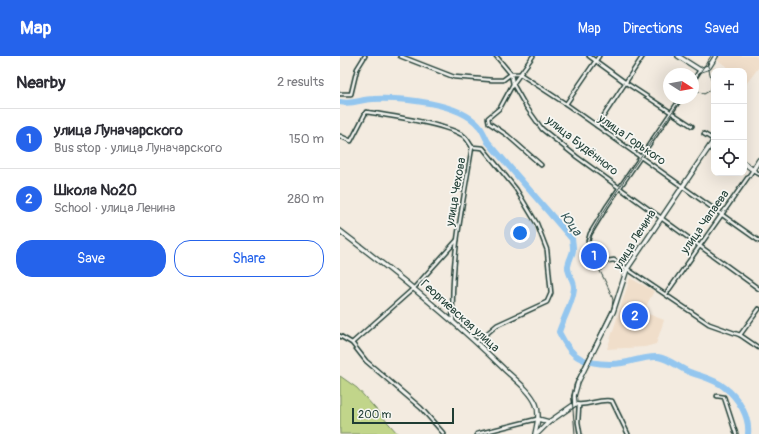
<!DOCTYPE html>
<html lang="en">
<head>
<meta charset="utf-8">
<style>
	body { margin:0; font-family:Pangolin,sans-serif; background:#f2f2f3; color:#2b2b33 }
	.controls { position:absolute; right:12px; top:12px; display:grid; overflow:hidden; border-radius:8px; box-shadow:0 4px 16px #0002 }
	.controls button { width:36px; height:36px; display:grid; place-items:center; padding:0; border:0; border-bottom:1px solid #e1e1e2; background:#fff; color:#2b2b33; font:20px sans-serif }
	.compass { position:absolute; left:323px; top:12px; width:36px; height:36px; border-radius:50%; background:#fff; box-shadow:0 4px 16px #0002; rotate:101deg }
	.scale { position:absolute; left:12px; bottom:10px; width:102px; box-sizing:border-box; padding-left:4px; border:2px solid #1f3d34; border-top:0; font-size:11px; line-height:14px; white-space:nowrap; color:#1f3d34; -webkit-text-stroke:3px #f6f6f2; paint-order:stroke }
	.you { position:absolute; left:180px; top:177px; width:14px; height:14px; margin:-10px; border:3px solid #fff; border-radius:50%; background:#1a73e8; box-shadow:0 0 0 6px #1a73e833 }
	.badge { display:grid; place-items:center; width:26px; height:26px; border-radius:50%; background:#2563eb; color:#fff; font-size:13px; font-weight:700 }
	.pin { position:absolute; translate:-50% -50%; border:2px solid #fff; box-shadow:0 1px 4px #0006 }
	.list { margin:0; padding:0; list-style:none }
	h2 { display:flex; justify-content:space-between; align-items:center; height:52px; margin:0; padding:0 16px; font-size:17px }
	h2 small { font-size:13px; font-weight:400; color:#7c7c81 }
	.list li { display:grid; grid-template-columns:26px 1fr auto; gap:12px; align-items:center; box-sizing:border-box; height:60px; padding:0 16px; border-top:1px solid #e1e1e2 }
	.list b { display:block; font-size:15px; white-space:nowrap }
	.list p { margin:0; font-size:13px; white-space:nowrap; color:#7c7c81 }
	.list em { font-size:13px; font-style:normal; color:#7c7c81 }
	.actions { display:flex; gap:8px; padding:12px 16px }
	.actions a { flex:1; padding:9px 0; border:1px solid #2563eb; border-radius:16px; text-align:center; font-size:14px; color:#2563eb }
	.actions .main { background:#2563eb; color:#fff }
	.icon { flex:none; width:22px; height:22px; fill:none; stroke:currentColor; stroke-width:2; stroke-linecap:round; stroke-linejoin:round }
	.map { position:relative; flex:none; width:419px; height:378px; overflow:hidden }
	header { display:flex; align-items:center; gap:24px; box-sizing:border-box; height:56px; padding:0 20px; background:#2563eb; color:#fff }
	header strong { font-size:19px }
	nav { display:flex; gap:22px; margin-inline-start:auto; font-size:14px }
	main { display:flex }
	aside { flex:1; background:#fff }
	.map>svg:first-child { display:block }
	.built { fill:#f0deca }
	.green { fill:#c1d58a; stroke:#70895f }
	.lines { fill:none; stroke-linecap:round; stroke-linejoin:round }
	.river { stroke:#93c6ef; stroke-width:6 }
	.street-casing { stroke:#1f3d34; stroke-width:5.5 }
	.secondary-casing { stroke:#1f3d34; stroke-width:6 }
	.street { stroke:#f6f6f2; stroke-width:2.5 }
	.secondary { stroke:#f6f6f2; stroke-width:3.5 }
	.tram { stroke:#1f3d34; stroke-width:1 }
	.labels { text-anchor:middle; dominant-baseline:central; stroke-width:3.5; stroke-linejoin:round; paint-order:stroke }
	.street-label { font-size:12px; fill:#1f3d34; stroke:#f6f6f2 }
	.water-label { font-size:13px; font-style:italic; fill:#365859; stroke:#f6f6f2 }
</style>
</head>
<body>
<header>
<strong>Map</strong>
<nav><a>Map</a><a>Directions</a><a>Saved</a></nav>
</header>
<main>
<aside>
<h2>Nearby<small>2 results</small></h2>
<ul class="list">
<li><span class="badge">1</span><div><b>улица Луначарского</b><p>Bus stop · улица Луначарского</p></div><em>150 m</em></li>
<li><span class="badge">2</span><div><b>Школа №20</b><p>School · улица Ленина</p></div><em>280 m</em></li>
</ul>
<div class="actions"><a class="main">Save</a><a>Share</a></div>
</aside>
<div class="map">
<svg width="419" height="378" viewBox="0 0 419 378">
	<rect width="100%" height="100%" fill="#f3ebe0"/>
	<filter id="ink" filterUnits="userSpaceOnUse"><feTurbulence type="fractalNoise" baseFrequency=".025" numOctaves="2"/><feDisplacementMap in="SourceGraphic" scale="8" xChannelSelector="R" yChannelSelector="G"/><feConvolveMatrix kernelMatrix="1 2 1 2 8 2 1 2 1" color-interpolation-filters="sRGB"/></filter>
	<g filter="url(#ink)">
		<g class="built">
			<polygon points="379,0 415,0 419,2 419,11 404,31 404,15 389,15 390,13 376,3"/>
			<polygon points="290,222 314,235 303,256 324,264 316,288 305,291 267,293"/>
		</g>
		<polygon class="green" points="0,320 17,332 58,378 0,378"/>
		<g class="lines">
			<path class="river" d="M0,46C12,49 22,43 33,43C62,42 119,46 139,70C143,74 145,81 148,86L232,183C235,200 231,196 228,210C227,217 234,224 234,231C234,244 223,263 219,276C224,286 230,297 240,302C250,308 270,309 282,307C294,305 306,300 318,301C329,303 335,309 345,314C357,320 373,322 384,331C398,341 410,361 408,378"/>
			<defs>
				<g id="street">
					<polyline points="60,0 114,21 152,24 163,24 171,18 173,28 185,49 202,73 237,101 419,233"/>
					<polyline points="156,0 171,18 180,18 226,48 419,185"/>
					<polyline points="193,0 173,28 160,52 148,62 149,67 167,79 201,109"/>
					<polyline points="249,0 286,27 352,70"/>
					<polyline points="353,25 360,14"/>
					<polyline points="0,38 11,38 17,13 25,0"/>
					<polyline points="341,42 267,150 250,178 248,185 261,212 267,205 274,204 369,268 400,279 419,292"/>
					<polyline points="226,48 259,0"/>
					<polyline points="257,70 303,0"/>
					<polyline points="364,78 374,84"/>
					<path d="M0,80L11,85L26,56C46,59 112,69 125,81C128,84 130,88 132,91L143,92L176,133L197,168L207,194L211,237L207,246L157,269L137,286"/>
					<polyline points="326,238 413,114 419,118"/>
					<path d="M113,265C110,206 123,148 132,91"/>
					<polyline points="400,279 419,253"/>
					<polyline points="0,280 12,287 26,305 81,352 104,378"/>
					<polyline points="12,287 74,232 117,184"/>
					<polyline points="377,340 384,341 396,378"/>
					<path d="M235,348C247,351 259,342 272,345L288,378"/>
					<polyline points="239,349 238,366 240,378"/>
					<polyline points="137,378 197,363"/>
				</g>
				<g id="secondary">
					<polyline points="338,0 360,14 369,11 376,0"/>
					<polyline points="404,107 413,114 419,104"/>
					<path d="M0,175C57,218 112,262 163,312C174,323 190,334 196,348C200,357 197,369 195,378"/>
					<polyline points="198,363 209,366"/>
					<polyline points="197,378 209,366 235,348 234,340 238,326 273,256 287,213 374,84"/>
				</g>
			</defs>
			<use href="#street" class="street-casing"/>
			<use href="#secondary" class="secondary-casing"/>
			<use href="#street" class="street"/>
			<use href="#secondary" class="secondary"/>
			<g class="tram">
				<polyline points="353,27 371,0"/>
				<polyline points="353,33 364,38 371,34 372,26 367,6"/>
				<path d="M235,378L232,342L234,329L272,252L273,244C269,228 249,200 249,185C250,168 328,63 342,42"/>
			</g>
		</g>
	</g>
	<g class="labels">
		<g class="street-label">
			<text transform="translate(292 84) rotate(35)">улица Горького</text>
			<text transform="translate(242 90) rotate(38)">улица Будённого</text>
			<text transform="translate(116 136) rotate(-80)">улица Чехова</text>
			<text transform="translate(365 166) rotate(-55)">улица Чапаева</text>
			<text transform="translate(295 184) rotate(-58)">улица Ленина</text>
			<text transform="translate(120 260) rotate(42)">Георгиевская улица</text>
		</g>
		<g class="water-label">
			<text transform="translate(231 168) rotate(54)">Юца</text>
		</g>
	</g>
</svg>
<div class="controls">
<button>+</button>
<button>−</button>
<button><svg class="icon" aria-label="locate" viewBox="0 0 24 24"><circle cx="12" cy="12" r="6"/><path d="M12 2v4M12 18v4M2 12h4M18 12h4"/></svg></button>
</div>
<svg class="compass" viewBox="-18 -18 36 36"><path d="M0-13l5 13h-10z" fill="#e53935"/><path d="M0 13l5-13h-10z" fill="#7c7c81"/></svg>
<div class="scale">200 m</div>
<div class="you"></div>
<div class="pin badge" style="left:254px;top:200px">1</div>
<div class="pin badge" style="left:295px;top:260px">2</div>
</div>
</main>
</body>
</html>
